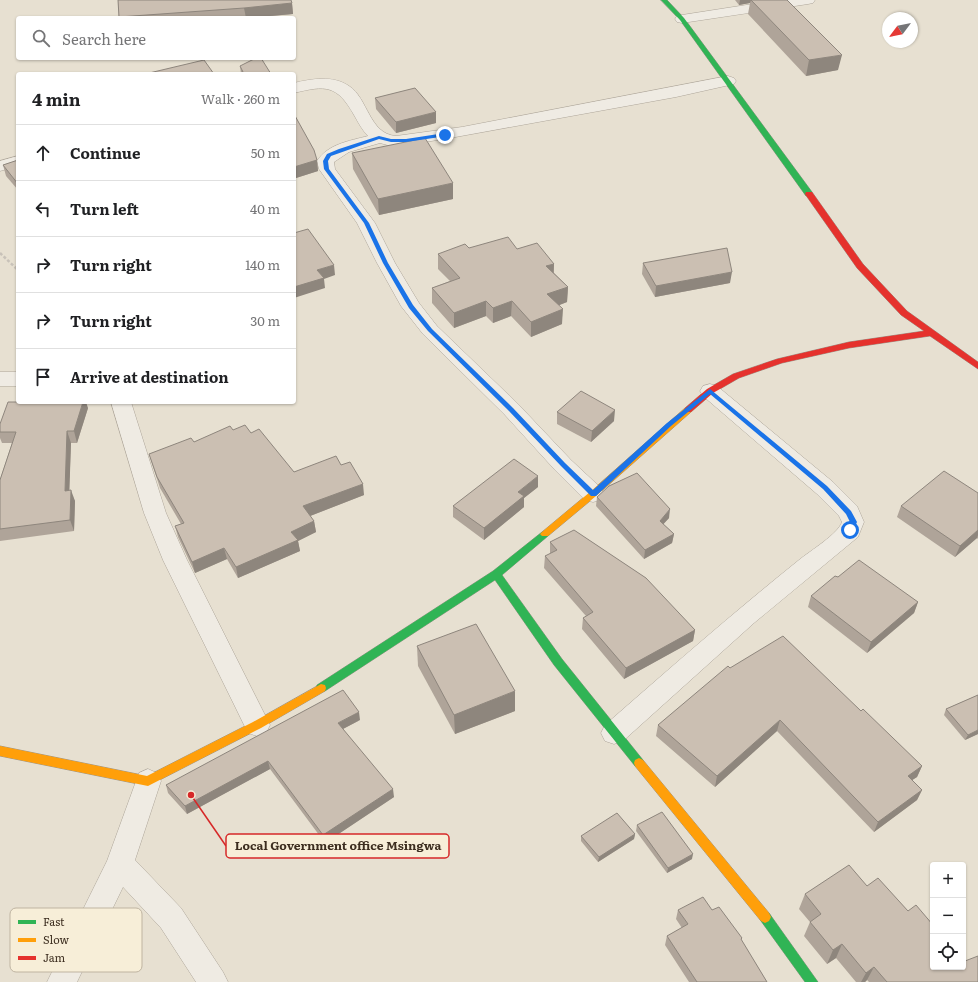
<!DOCTYPE html>
<html lang="en">
<head>
<meta charset="utf-8">
<style>
	body { margin:0; font-family:Literata,serif; background:#f6f6f6; color:#202124 }
	.controls { position:absolute; right:12px; bottom:12px; display:grid; overflow:hidden; border-radius:4px; box-shadow:0 1px 3px #0004 }
	.controls button { width:36px; height:36px; display:grid; place-items:center; padding:0; border:0; border-bottom:1px solid #e0e0e0; background:#fff; color:#202124; font:20px sans-serif }
	.compass { position:absolute; left:882px; top:12px; width:36px; height:36px; border-radius:50%; background:#fff; box-shadow:0 1px 3px #0004; rotate:238deg }
	.stop { position:absolute; width:12px; height:12px; margin:-9px; border:3px solid #1a73e8; border-radius:50%; background:#fff }
	.stop.end { background:#1a73e8; border-color:#fff; box-shadow:0 1px 4px #0008 }
	.list { margin:0; padding:0; list-style:none }
	h2 { display:flex; justify-content:space-between; align-items:center; height:52px; margin:0; padding:0 16px; font-size:17px }
	h2 small { font-size:13px; font-weight:400; color:#757577 }
	.list li { display:grid; grid-template-columns:26px 1fr auto; gap:12px; align-items:center; box-sizing:border-box; height:56px; padding:0 16px; border-top:1px solid #e0e0e0 }
	.list b { display:block; font-size:15px; white-space:nowrap }
	.list em { font-size:13px; font-style:normal; color:#757577 }
	.icon { flex:none; width:22px; height:22px; fill:none; stroke:currentColor; stroke-width:2; stroke-linecap:round; stroke-linejoin:round }
	.map { position:relative; flex:none; width:978px; height:982px; overflow:hidden }
	.search { position:absolute; background:#fff; box-shadow:0 1px 3px #0004; left:16px; top:16px; width:280px; height:44px; display:flex; align-items:center; gap:10px; box-sizing:border-box; padding:0 14px; border-radius:4px; color:#757577; font-size:15px }
	.panel { position:absolute; background:#fff; box-shadow:0 1px 3px #0004; left:16px; top:72px; width:280px; height:332px; border-radius:4px }
	.map>svg:first-child { display:block }
	.lines { fill:none; stroke-linecap:round; stroke-linejoin:round }
	.street-casing { stroke:#ada599; stroke-width:1 }
	.fast-casing { stroke:#9c958a; stroke-width:1 }
	.slow-casing { stroke:#9c958a; stroke-width:1 }
	.jam-casing { stroke:#9c958a; stroke-width:1 }
	.path { stroke:#c8c2b9; stroke-width:2.5; stroke-dasharray:3 2; stroke-linecap:butt }
	.street { fill:#efebe3; fill-rule:evenodd }
	.fast { fill:#30b455; fill-rule:evenodd }
	.slow { fill:#ff9f0a; fill-rule:evenodd }
	.jam { fill:#e5322d; fill-rule:evenodd }
	.wall { fill:#afa499 }
	.shaded-wall { fill:#8e867d }
	.building { fill:#cbbfb2; stroke:#8e867d }
	.route { fill:#1a73e8 }
	.key { fill:#f7eed8; stroke:#bfb4a1; stroke-width:1 }
	.key-label { font-size:11px; fill:#3d2e20 }
	.leader { fill:none; stroke:#d62828; stroke-width:1.5 }
	.callout-dot { fill:#d62828; stroke:#f7eed8; stroke-width:1.5 }
	.callout { fill:#f7eed8; stroke:#d62828; stroke-width:1.5 }
	.callout-label { font-size:12px; text-anchor:middle; font-weight:bold; fill:#3d2e20 }
</style>
</head>
<body>
<div class="map">
<svg width="978" height="982" viewBox="0 0 978 982">
	<rect width="100%" height="100%" fill="#e7e0d1"/>
	<g class="lines">
		<defs>
			<g id="street">
				<polygon points="779,0 815,0 813,3 808,4 682,23 677,22 675,19 677,16 682,15"/>
				<path d="M728,76L734,78L736,81L734,84L676,97L450,138L400,146H391L380,143L349,152L334,162L335,169L375,223L395,263L419,303L437,326L518,404L571,460L601,488L604,494L601,500L593,502L585,500L555,470L504,414L423,334L401,306L377,263L357,223L319,169L317,161C328,144 349,141 368,136C362,130 358,122 354,115C337,85 326,85 294,93V83C311,79 333,75 349,86C368,98 369,134 396,136L462,127Z"/>
				<polygon points="18,156 18,166 0,171 0,161"/>
				<rect x="0" y="372" width="18" height="14"/>
				<path d="M710,384L717,386L833,482L857,506L864,522L858,537L754,623L623,741L614,744L605,741L601,733L605,725C669,669 733,613 799,560C810,551 838,534 842,522L839,516L817,494L703,396L700,391L703,386Z"/>
				<polygon points="111,402 131,402 166,513 187,560 270,725 266,733 257,736 248,733 163,560 144,513"/>
				<polygon points="148,769 157,773 161,781 135,860 181,908 223,972 228,982 196,982 161,928 123,887 77,982 47,982 107,861 139,773"/>
			</g>
			<g id="fast">
				<polygon points="661,0 667,0 684,18 812,192 812,196 806,196 680,20"/>
				<polygon points="545,531 548,532 550,534 548,536 502,575 562,659 643,760 644,763 643,766 639,768 635,766 554,665 495,580 325,691 321,692 317,691 316,688 317,685 493,571 542,532"/>
				<polygon points="765,911 769,913 818,982 805,982 761,921 759,917 761,913"/>
			</g>
			<g id="slow">
				<polygon points="688,407 692,410 691,412 596,496 548,536 542,536 540,534 542,532 590,492 685,408"/>
				<polygon points="321,684 325,685 326,688 325,691 261,728 148,786 0,756 0,746 147,776 253,722"/>
				<polygon points="639,758 643,760 769,913 771,917 769,921 765,923 761,921 635,766 634,763 635,760"/>
			</g>
			<polygon id="jam" points="806,192 812,192 863,264 907,311 978,362 978,369 930,336 849,348 782,363 739,378 713,393 691,412 685,412 684,410 685,408 707,389 733,374 777,359 849,342 924,331 901,315 857,268 805,194"/>
		</defs>
		<use href="#street" class="street-casing"/>
		<use href="#fast" class="fast-casing"/>
		<use href="#slow" class="slow-casing"/>
		<use href="#jam" class="jam-casing"/>
		<polyline class="path" points="0,253 18,270"/>
		<use href="#street" class="street"/>
		<use href="#fast" class="fast"/>
		<use href="#slow" class="slow"/>
		<use href="#jam" class="jam"/>
	</g>
	<g class="wall">
		<polygon points="118,0 292,3 293,14 250,18 119,18"/>
		<polygon points="735,0 787,0 838,70 806,76 748,14 750,3 739,5"/>
		<polygon points="240,66 271,74 241,74"/>
		<polygon points="375,98 436,123 396,133 376,109"/>
		<polygon points="294,114 317,160 318,171 296,178 294,175"/>
		<polygon points="352,153 453,199 379,215 353,169"/>
		<polygon points="18,160 18,190 6,176 3,165"/>
		<polygon points="469,248 517,249 554,264 554,273 568,287 567,302 559,305 562,324 531,337 511,316 493,323 486,316 454,328 432,303 432,288 450,281 438,269 438,254"/>
		<polygon points="643,263 730,283 655,297 642,274"/>
		<polygon points="88,408 77,443 71,443 69,490 75,501 74,531 0,541 0,480 12,443 2,443 0,438 0,424"/>
		<polygon points="557,412 614,421 591,442 557,424"/>
		<polygon points="233,430 251,433 294,472 341,465 364,495 310,516 314,521 316,532 298,541 300,551 238,578 227,559 195,573 178,537 175,526 181,524 160,488 149,454 194,442"/>
		<polygon points="538,487 524,498 524,507 484,540 453,517 453,506"/>
		<polygon points="978,493 978,539 977,538 955,557 897,517 901,506"/>
		<polygon points="597,497 669,518 663,524 674,534 672,543 644,559 596,506"/>
		<polygon points="550,542 695,630 693,641 624,679 582,629 583,618 586,616 544,568 545,556 550,554"/>
		<polygon points="838,577 918,602 914,613 867,653 808,607 811,596"/>
		<polygon points="417,646 515,711 455,734 418,666"/>
		<polygon points="730,668 861,711 922,766 917,777 912,780 922,790 917,800 874,832 777,731 715,787 656,736 658,725"/>
		<polygon points="978,695 978,734 965,740 944,715 946,709"/>
		<polygon points="360,720 343,729 394,797 325,843 270,769 187,814 168,793 166,785"/>
		<polygon points="637,825 692,859 667,873 636,831"/>
		<polygon points="635,834 634,839 598,862 581,841 581,836"/>
		<polygon points="867,886 908,911 978,982 869,982 867,980 865,982 856,982 836,958 827,964 804,936 810,922 799,909 805,894"/>
		<polygon points="678,910 712,910 741,940 767,982 689,982 665,945 667,936 682,928 676,919"/>
	</g>
	<g class="shaded-wall">
		<polygon points="740,0 751,0 750,3 739,5"/>
		<polygon points="292,3 293,14 246,18 244,8"/>
		<polygon points="842,55 838,70 806,76 809,60"/>
		<polygon points="436,112 436,123 396,133 396,122"/>
		<polygon points="317,160 318,171 296,178 294,167"/>
		<polygon points="453,183 453,199 379,215 378,199"/>
		<polygon points="554,264 553,279 546,266"/>
		<polygon points="334,265 335,275 324,279 325,288 294,298 294,287 317,270"/>
		<polygon points="732,272 730,283 655,297 656,286"/>
		<polygon points="568,287 567,302 547,310 547,294"/>
		<polygon points="486,301 486,316 454,328 454,313"/>
		<polygon points="512,301 511,316 493,323 493,308"/>
		<polygon points="563,309 562,324 531,337 531,322"/>
		<polygon points="83,402 86,402 88,408 77,443 74,431"/>
		<polygon points="615,410 614,421 591,442 592,431"/>
		<polygon points="67,431 71,443 69,502 65,491"/>
		<polygon points="538,476 538,487 524,498 524,507 484,540 484,528 518,492"/>
		<polygon points="363,484 364,495 305,518 303,506"/>
		<polygon points="71,490 75,501 74,531 70,520"/>
		<polygon points="670,509 669,518 659,529 660,521"/>
		<polygon points="314,521 316,532 298,541 300,551 238,578 236,567 291,532"/>
		<polygon points="978,530 978,535 977,538 955,557 960,546"/>
		<polygon points="674,534 672,543 644,559 645,550"/>
		<polygon points="224,548 227,559 195,573 192,562"/>
		<polygon points="918,602 914,613 867,653 871,642"/>
		<polygon points="695,630 693,641 624,679 626,668"/>
		<polygon points="515,691 515,711 455,734 454,715"/>
		<polygon points="359,712 360,720 339,731 338,723"/>
		<polygon points="780,720 777,731 715,787 717,776"/>
		<polygon points="978,730 978,734 965,740 968,735"/>
		<polygon points="268,761 270,769 187,814 185,806"/>
		<polygon points="922,766 917,777 903,786 908,776"/>
		<polygon points="393,789 394,797 325,843 323,835"/>
		<polygon points="922,790 917,800 874,832 878,822"/>
		<polygon points="635,834 634,839 598,862 599,857"/>
		<polygon points="693,854 692,859 667,873 668,868"/>
		<polygon points="842,944 836,958 827,964 833,950"/>
		<polygon points="874,967 867,980 865,982 861,982 866,973"/>
	</g>
	<g class="building">
		<polygon points="118,0 291,0 292,3 244,8 119,17"/>
		<polygon points="751,0 787,0 842,55 809,60"/>
		<polygon points="256,58 261,58 271,74 244,74 240,66"/>
		<polygon points="204,60 214,74 145,74"/>
		<polygon points="415,88 436,112 396,122 375,98"/>
		<polygon points="294,114 314,150 317,160 294,167"/>
		<polygon points="425,138 453,183 378,199 352,153"/>
		<polygon points="18,160 18,184 3,165"/>
		<polygon points="308,229 334,265 317,270 324,278 294,287 294,233"/>
		<polygon points="508,237 517,249 537,243 554,264 546,266 568,287 547,294 563,309 531,322 512,301 493,308 486,301 454,313 432,288 460,278 438,254 465,244 469,248"/>
		<polygon points="727,248 732,272 656,286 643,263"/>
		<polygon points="581,391 615,410 592,431 557,412"/>
		<polygon points="8,402 83,402 74,431 67,431 65,491 71,490 70,520 0,529 0,480 16,432 0,432 0,424"/>
		<polygon points="245,425 251,433 259,429 294,472 336,456 341,465 350,462 363,484 303,506 314,521 291,532 298,540 236,567 224,548 192,562 175,526 184,523 157,477 149,454 191,438 194,442 230,426 233,430"/>
		<polygon points="514,459 538,476 518,492 524,496 484,528 453,506"/>
		<polygon points="944,471 978,493 978,530 960,546 901,506"/>
		<polygon points="637,473 670,509 660,521 674,534 645,550 597,497 609,486"/>
		<polygon points="574,530 646,578 695,630 626,668 583,618 593,612 545,556 557,550 550,542"/>
		<polygon points="859,560 918,602 871,642 811,596 835,576 838,577"/>
		<polygon points="476,624 515,691 454,715 417,646"/>
		<polygon points="783,636 861,711 863,709 922,766 908,776 922,790 878,822 780,720 717,776 658,725 728,666 730,668"/>
		<polygon points="343,690 359,712 338,723 393,789 323,835 268,761 185,806 166,785"/>
		<polygon points="978,695 978,730 968,735 946,709"/>
		<polygon points="662,812 693,854 668,868 637,825"/>
		<polygon points="617,813 635,834 599,857 581,836"/>
		<polygon points="849,865 867,886 878,878 908,911 916,905 933,925 933,967 963,967 963,958 965,961 978,956 978,982 887,982 874,967 866,973 842,944 833,950 810,922 821,914 805,894"/>
		<polygon points="703,897 712,910 719,907 742,938 741,939 767,982 697,982 667,936 688,924 678,910"/>
	</g>
	<polygon class="route" points="445,133 447,136 406,142 391,142 379,139 331,156 328,161 329,169 369,223 388,263 413,305 432,329 513,408 565,463 593,490 667,423 710,389 827,486 851,511 857,522 852,532 850,533 846,530 850,522 846,514 823,489 710,394 671,426 596,496 591,496 561,466 509,411 428,331 409,308 383,263 364,223 324,169 323,161 327,154 339,149 379,136 391,139 406,139"/>
	<rect x="10" y="908" width="132" height="64" rx="6" class="key"/>
	<rect x="18" y="920" width="18" height="4" fill="#30b455"/>
	<rect x="18" y="938" width="18" height="4" fill="#ff9f0a"/>
	<rect x="18" y="956" width="18" height="4" fill="#e5322d"/>
	<g class="key-label">
		<text x="43" y="926">Fast</text>
		<text x="43" y="944">Slow</text>
		<text x="43" y="962">Jam</text>
	</g>
	<path class="leader" d="M191 795L226 846"/>
	<circle class="callout-dot" cx="191" cy="795" r="4"/>
	<rect class="callout" x="226" y="834" width="223" height="24" rx="4"/>
	<g class="callout-label">
		<text x="338" y="850">Local Government office Msingwa</text>
	</g>
</svg>
<div class="controls">
<button>+</button>
<button>−</button>
<button><svg class="icon" aria-label="locate" viewBox="0 0 24 24"><circle cx="12" cy="12" r="6"/><path d="M12 2v4M12 18v4M2 12h4M18 12h4"/></svg></button>
</div>
<svg class="compass" viewBox="-18 -18 36 36"><path d="M0-13l5 13h-10z" fill="#e53935"/><path d="M0 13l5-13h-10z" fill="#757577"/></svg>
<div class="stop" style="left:850px;top:530px"></div>
<div class="stop end" style="left:445px;top:135px"></div>
<div class="search"><svg class="icon" aria-label="search" viewBox="0 0 24 24"><circle cx="10" cy="10" r="6"/><path d="M15 15l6 6"/></svg>Search here</div>
<section class="panel">
<h2>4 min<small>Walk · 260 m</small></h2>
<ul class="list">
<li><svg class="icon" aria-label="ahead" viewBox="0 0 24 24"><path d="M12 20V5M6 11l6-6 6 6"/></svg><div><b>Continue</b></div><em>50 m</em></li>
<li><svg class="icon" aria-label="left" viewBox="0 0 24 24"><path d="M17 20v-9H6M10 6l-5 5 5 5"/></svg><div><b>Turn left</b></div><em>40 m</em></li>
<li><svg class="icon" aria-label="right" viewBox="0 0 24 24"><path d="M7 20v-9h11M14 6l5 5-5 5"/></svg><div><b>Turn right</b></div><em>140 m</em></li>
<li><svg class="icon" aria-label="right" viewBox="0 0 24 24"><path d="M7 20v-9h11M14 6l5 5-5 5"/></svg><div><b>Turn right</b></div><em>30 m</em></li>
<li><svg class="icon" aria-label="arrive" viewBox="0 0 24 24"><path d="M6 21V4h12l-3 4 3 4H6"/></svg><div><b>Arrive at destination</b></div></li>
</ul>
</section>
</div>
</body>
</html>
